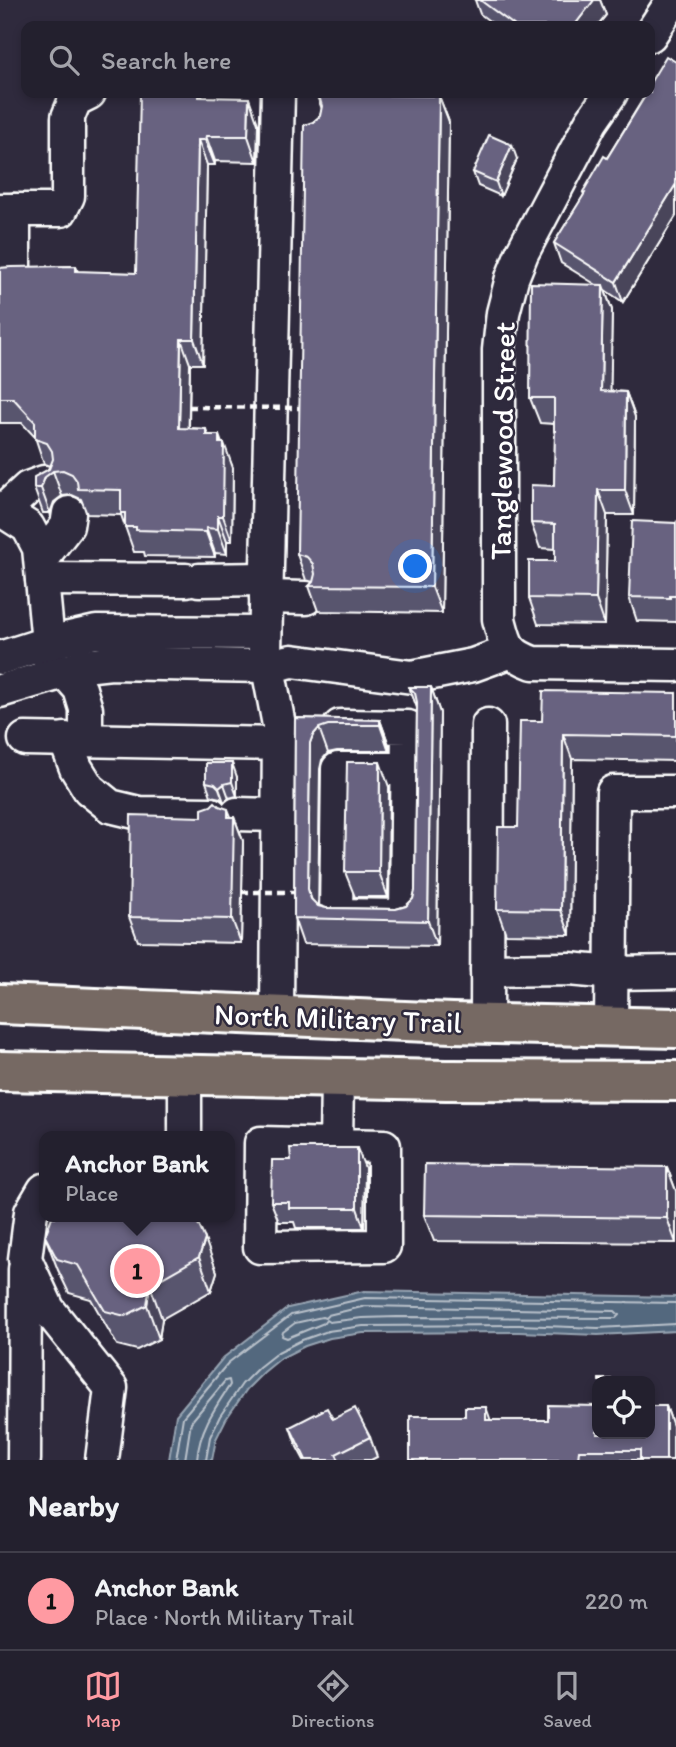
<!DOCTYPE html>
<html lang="en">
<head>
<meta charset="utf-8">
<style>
	body { margin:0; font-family:Itim,sans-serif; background:#2f2d3a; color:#f1f3f6 }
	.controls { position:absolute; right:21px; bottom:21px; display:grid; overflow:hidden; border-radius:14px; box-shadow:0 4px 10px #0003 }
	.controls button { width:63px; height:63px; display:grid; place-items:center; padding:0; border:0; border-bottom:2px solid #403e4a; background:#23202e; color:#f1f3f6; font:35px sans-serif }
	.you { position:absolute; left:416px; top:567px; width:24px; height:24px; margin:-18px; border:5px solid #fff; border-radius:50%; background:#1a73e8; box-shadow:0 0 0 10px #1a73e833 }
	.badge { display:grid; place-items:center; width:46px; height:46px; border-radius:50%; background:#ff9aa2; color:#111; font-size:23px; font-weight:700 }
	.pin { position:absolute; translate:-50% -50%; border:4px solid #fff; box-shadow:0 2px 7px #0006 }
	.popup { position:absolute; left:39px; top:1131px; width:196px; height:91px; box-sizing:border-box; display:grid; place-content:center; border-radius:14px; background:#23202e; filter:drop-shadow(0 2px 5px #0005); font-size:23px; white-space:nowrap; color:#a3a3aa }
	.popup b { font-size:26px; color:#f1f3f6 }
	.popup::after { content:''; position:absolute; left:50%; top:100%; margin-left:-14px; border:14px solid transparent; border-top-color:#23202e }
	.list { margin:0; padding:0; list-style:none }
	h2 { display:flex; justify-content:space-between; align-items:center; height:91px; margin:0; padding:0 28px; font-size:30px }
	h2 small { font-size:23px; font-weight:400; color:#a3a3aa }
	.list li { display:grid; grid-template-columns:46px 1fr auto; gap:21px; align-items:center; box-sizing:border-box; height:98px; padding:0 28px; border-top:2px solid #403e4a }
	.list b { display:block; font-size:26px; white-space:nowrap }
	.list p { margin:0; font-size:23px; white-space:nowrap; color:#a3a3aa }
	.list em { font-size:23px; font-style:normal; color:#a3a3aa }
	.icon { flex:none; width:38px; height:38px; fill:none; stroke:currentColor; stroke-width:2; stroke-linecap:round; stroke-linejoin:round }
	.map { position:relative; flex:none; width:676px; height:1460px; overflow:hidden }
	.search { position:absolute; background:#23202e; box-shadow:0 4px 10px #0003; left:21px; right:21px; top:21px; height:77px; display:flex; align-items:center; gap:18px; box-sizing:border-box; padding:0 24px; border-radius:14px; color:#a3a3aa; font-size:26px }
	.sheet { height:189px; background:#23202e }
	nav { display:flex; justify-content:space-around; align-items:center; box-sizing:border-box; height:98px; border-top:2px solid #403e4a; background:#23202e; font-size:19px; color:#a3a3aa }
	nav a { display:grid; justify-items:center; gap:4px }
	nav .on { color:#ff9aa2 }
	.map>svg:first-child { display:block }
	.water { fill:#52677e; stroke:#97a4b2; stroke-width:2 }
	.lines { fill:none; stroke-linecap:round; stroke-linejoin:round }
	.shore { stroke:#bac2cb; stroke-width:2 }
	.minor-casing { stroke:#fff; stroke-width:37 }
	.major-casing { stroke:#fff; stroke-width:44 }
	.minor { stroke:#2f2a3d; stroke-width:32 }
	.major { stroke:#766964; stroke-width:38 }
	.path-bridge { stroke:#fff; stroke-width:4.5; stroke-dasharray:7 5; stroke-linecap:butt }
	.wall { fill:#59546e; stroke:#fff; stroke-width:2 }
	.shaded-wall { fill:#48455a; stroke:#fff; stroke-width:2 }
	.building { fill:#676280; stroke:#fff; stroke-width:2 }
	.labels { text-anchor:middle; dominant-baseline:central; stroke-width:5; stroke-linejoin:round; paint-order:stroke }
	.street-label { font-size:30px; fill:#fff; stroke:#2f2a3d }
</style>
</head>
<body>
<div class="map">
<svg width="676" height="1460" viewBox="0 0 676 1460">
	<rect width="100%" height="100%" fill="#2f2a3d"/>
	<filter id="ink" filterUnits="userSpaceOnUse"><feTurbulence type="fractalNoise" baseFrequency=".0143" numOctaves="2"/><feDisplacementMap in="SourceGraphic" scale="14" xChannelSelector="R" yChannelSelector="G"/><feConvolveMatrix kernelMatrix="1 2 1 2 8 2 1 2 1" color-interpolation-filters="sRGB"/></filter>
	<g filter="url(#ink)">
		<polygon class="water" points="364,1291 676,1297 676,1331 598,1335 519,1332 363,1333 330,1338 305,1346 281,1358 264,1372 247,1389 226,1419 216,1439 212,1460 169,1460 176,1415 223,1358 288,1308"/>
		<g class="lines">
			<g class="shore">
				<polygon points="366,1306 615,1311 619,1315 616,1318 397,1317 362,1318 329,1322 326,1320 324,1323 287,1338 282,1336 283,1332 295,1323 322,1317 325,1318 328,1315"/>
				<polyline points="176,1460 183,1417 228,1363 291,1315 365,1298 676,1303"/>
				<path d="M185,1460L191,1422L225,1381L229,1380L230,1385C214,1409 199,1431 197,1460"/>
				<polyline points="206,1460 210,1437 220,1416 242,1384 259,1367 278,1352 302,1340 328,1331 363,1326 519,1325 598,1328 676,1324"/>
			</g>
			<defs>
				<g id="minor">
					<polyline points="650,35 673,0"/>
					<path d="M611,93L591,122L522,253L512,278L503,313L499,350V619C506,645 506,653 533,663L676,665"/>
					<polyline points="0,210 61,210 68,196 68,117 75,100 89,93"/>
					<polyline points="0,275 14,275 14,210"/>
					<polyline points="0,509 28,527 39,548 50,664"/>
					<polyline points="3,511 28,488 44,482"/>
					<polyline points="41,559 67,526 69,513"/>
					<polyline points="42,579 186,580"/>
					<polyline points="199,580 266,579"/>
					<polyline points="266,597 306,598"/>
					<polyline points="0,658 47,643 96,632 265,633"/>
					<polyline points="65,672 80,689 86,709 86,740"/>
					<polyline points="0,691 84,666 111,663 268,666 292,661 412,677 473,665 512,651"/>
					<polyline points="340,726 408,727 406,916 336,915 338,769 408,769"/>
					<polyline points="25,739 278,744"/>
					<polyline points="65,739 76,768 89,789 110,806 139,813 211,814"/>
					<polyline points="237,814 278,815"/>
					<polyline points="487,970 569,969 613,973 676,972"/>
					<polyline points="277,1016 279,725 265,652 278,93"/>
					<polyline points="487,1024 488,725"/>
					<polyline points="611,1026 613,792 676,792"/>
					<polyline points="185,1136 185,1075"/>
					<polyline points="336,1145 384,1146 384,1246 260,1247 261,1143 336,1145 337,1078"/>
					<polyline points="44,1190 31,1212 25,1259 48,1309 111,1388 102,1460"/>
					<polyline points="24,1460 25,1269"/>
				</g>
				<g id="major">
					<polyline points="0,1004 452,1023 676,1028"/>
					<polyline points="0,1071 446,1080 676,1081"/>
				</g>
			</defs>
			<use href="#minor" class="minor-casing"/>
			<use href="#major" class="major-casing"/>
			<use href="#minor" class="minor"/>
			<use href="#major" class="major"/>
			<g class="path-bridge">
				<polyline points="189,407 304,408"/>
				<polyline points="242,892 297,892"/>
			</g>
		</g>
		<g class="wall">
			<polygon points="475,0 600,0 606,15 597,26 496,26 480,14"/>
			<polygon points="676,62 676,216 623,302 605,290 612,310 610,391 626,392 635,417 634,515 607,515 605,625 538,624 529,598 555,561 555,549 540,548 531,523 554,486 555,435 554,431 554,424 540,423 530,398 595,284 561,263 554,243 584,195 583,192 607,158 646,94 645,93 650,93"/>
			<polygon points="201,93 203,98 258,124 257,162 215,161 215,165 207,165 203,364 190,364 189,428 206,429 208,435 222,443 233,468 232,541 227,541 227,554 215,553 215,557 145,556 144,552 134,552 121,515 87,514 81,499 72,495 62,496 54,502 50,513 43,513 34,488 50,466 44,464 35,437 22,423 0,423 0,268 76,266 78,272 136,273"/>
			<polygon points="316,94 439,96 449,122 442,613 318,611 309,586 313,582 306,580 297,554 313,122 320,116 322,109"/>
			<polygon points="517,159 501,196 478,186 473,172"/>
			<polygon points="676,523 676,622 637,621 629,597"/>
			<polygon points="409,687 431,687 440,713 437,946 303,944 294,918 295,718 380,720 389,745 389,751 337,751 328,753 322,760 320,769 318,905 326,908 396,909 406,906 413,899 415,891 417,708"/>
			<polygon points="676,693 676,761 572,759 570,935 506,934 497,909 518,827 542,721"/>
			<polygon points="237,777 237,796 229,798 224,802 220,798 211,796 206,782"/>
			<polygon points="389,787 388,897 355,897 345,872"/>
			<polygon points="202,817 234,817 243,841 241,943 138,941 129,917"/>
			<polygon points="667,1167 676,1191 676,1243 434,1241 424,1215"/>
			<polygon points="365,1168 364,1228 296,1228 294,1222 279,1222 271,1202"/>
			<polygon points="195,1217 217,1272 211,1291 162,1319 159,1339 137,1350 117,1345 91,1299 69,1293 58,1270 45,1236"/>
			<polygon points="666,1406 673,1426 673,1460 410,1460 491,1420 548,1420"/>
			<polygon points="333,1419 370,1437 377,1457 371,1460 304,1460 297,1447 290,1427"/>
		</g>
		<g class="shaded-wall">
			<polygon points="594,0 600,0 606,15 597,26 574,26"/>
			<polygon points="439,96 449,122 442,613 432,587"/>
			<polygon points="249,98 258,124 257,162 248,136"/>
			<polygon points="206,136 215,161 215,165 205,140"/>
			<polygon points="198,140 207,165 203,364 194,339"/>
			<polygon points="512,145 517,159 501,196 496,182"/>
			<polygon points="676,184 676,216 623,302 616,282"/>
			<polygon points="603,285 612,310 610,416 601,391"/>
			<polygon points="181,339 190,364 188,453 179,428"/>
			<polygon points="626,392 635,417 634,515 625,490"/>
			<polygon points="219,435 224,449 224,443 233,468 232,541 223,516"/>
			<polygon points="53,471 62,496 54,502 50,513 41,488 45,477"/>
			<polygon points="598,490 607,515 605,625 596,599"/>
			<polygon points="218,516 227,541 227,554 218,529"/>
			<polygon points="206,528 215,553 215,557 206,532"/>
			<polygon points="431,687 440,713 437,946 428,921"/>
			<polygon points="380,720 389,745 389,751 380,725"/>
			<polygon points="319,728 328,753 322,760 320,769 318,919 308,889 310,743 313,735"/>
			<polygon points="563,734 572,759 570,935 561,910"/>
			<polygon points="380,762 389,787 388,897 379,872"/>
			<polygon points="232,763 237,777 237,796 232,782"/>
			<polygon points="224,784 229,798 224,802 219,788"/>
			<polygon points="228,809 234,824 234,817 243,841 241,943 232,919"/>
			<polygon points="357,1148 365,1168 364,1228 357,1208"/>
			<polygon points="667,1167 676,1191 676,1243 667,1218"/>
			<polygon points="205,1239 217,1272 211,1291 199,1257"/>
			<polygon points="150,1285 162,1319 159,1339 147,1305"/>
			<polygon points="666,1406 673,1426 673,1460 666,1460"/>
			<polygon points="486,1407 493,1427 486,1420"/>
		</g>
		<g class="building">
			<polygon points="480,0 594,0 574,26 515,26"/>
			<polygon points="666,56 676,62 676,184 616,282 554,243 585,193 583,192 604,156 607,158 647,93 650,93 650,83"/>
			<polygon points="140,93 199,93 199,97 249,98 248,136 206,136 205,140 198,140 194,339 181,339 179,428 206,429 206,435 219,435 219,443 224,443 223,516 218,516 218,529 206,528 206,532 136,530 136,527 125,527 125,513 121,513 121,490 78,489 77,481 72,474 63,470 53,471 45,477 41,488 34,488 34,477 49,469 53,459 52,451 47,443 35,439 35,422 13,398 0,398 0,268 11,267 76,266 76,271 136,273"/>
			<polygon points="316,94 439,96 432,587 309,586 313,582 315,574 313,564 307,557 297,554 304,125 313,122 320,116 322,106 320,99"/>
			<polygon points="489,135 512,145 496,182 473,172"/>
			<polygon points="531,283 603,285 601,391 626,392 625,490 598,490 596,599 529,598 529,561 555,561 555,524 531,523 531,485 554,486 555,431 554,431 554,398 530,398"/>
			<polygon points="632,521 676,523 676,596 670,596 670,598 629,597"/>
			<polygon points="409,687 431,687 428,921 294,918 295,718 380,720 380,725 328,725 319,728 313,735 310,743 308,889 311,899 318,906 326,908 396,909 406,906 413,899 415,891 417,702 415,693"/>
			<polygon points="543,691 676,693 676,736 563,734 561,910 497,909 498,827 518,827 520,721 542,721"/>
			<polygon points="347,762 380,762 379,872 345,872"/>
			<polygon points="206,763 232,763 232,782 224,784 219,788 215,784 206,782"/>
			<polygon points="215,802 219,806 228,809 228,817 234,817 232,919 129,917 131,815 202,817 202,809 211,806"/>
			<polygon points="290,1148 357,1148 357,1208 289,1208 289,1202 271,1202 272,1160 291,1160"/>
			<polygon points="425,1164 667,1167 667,1218 424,1215"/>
			<polygon points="52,1217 195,1217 205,1239 199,1257 150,1285 147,1305 125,1316 105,1311 78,1265 57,1259 45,1236"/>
			<rect x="599" y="1379" width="24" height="2"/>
			<polygon points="548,1405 597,1406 597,1434 650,1434 650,1406 666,1406 666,1460 640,1460 640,1450 579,1450 578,1460 410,1460 410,1416 465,1416 465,1407 486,1407 486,1420 548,1420"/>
			<polygon points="327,1408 333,1419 355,1408 370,1437 336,1454 339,1460 306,1460 290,1427"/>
		</g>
	</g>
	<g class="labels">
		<g class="street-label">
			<text transform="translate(502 441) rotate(-89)">Tanglewood Street</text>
			<text transform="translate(338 1018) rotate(2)">North Military Trail</text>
		</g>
	</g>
</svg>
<div class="controls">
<button><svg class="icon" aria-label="locate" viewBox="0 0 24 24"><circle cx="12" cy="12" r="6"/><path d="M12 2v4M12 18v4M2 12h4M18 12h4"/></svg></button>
</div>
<div class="you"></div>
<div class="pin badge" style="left:137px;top:1271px">1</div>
<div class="popup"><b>Anchor Bank</b>Place</div>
<div class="search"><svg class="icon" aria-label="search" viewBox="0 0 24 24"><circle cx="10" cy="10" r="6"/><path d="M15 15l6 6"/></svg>Search here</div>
</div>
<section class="sheet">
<h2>Nearby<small></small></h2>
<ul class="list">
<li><span class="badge">1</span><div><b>Anchor Bank</b><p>Place · North Military Trail</p></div><em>220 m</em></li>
</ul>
</section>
<nav>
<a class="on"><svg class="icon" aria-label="map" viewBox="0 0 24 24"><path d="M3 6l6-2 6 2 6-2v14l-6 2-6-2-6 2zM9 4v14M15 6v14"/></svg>Map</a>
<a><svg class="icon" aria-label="directions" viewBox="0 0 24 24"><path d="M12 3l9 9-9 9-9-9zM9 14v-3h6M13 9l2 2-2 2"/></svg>Directions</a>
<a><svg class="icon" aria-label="saved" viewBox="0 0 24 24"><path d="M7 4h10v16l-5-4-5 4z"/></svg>Saved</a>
</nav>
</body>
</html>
